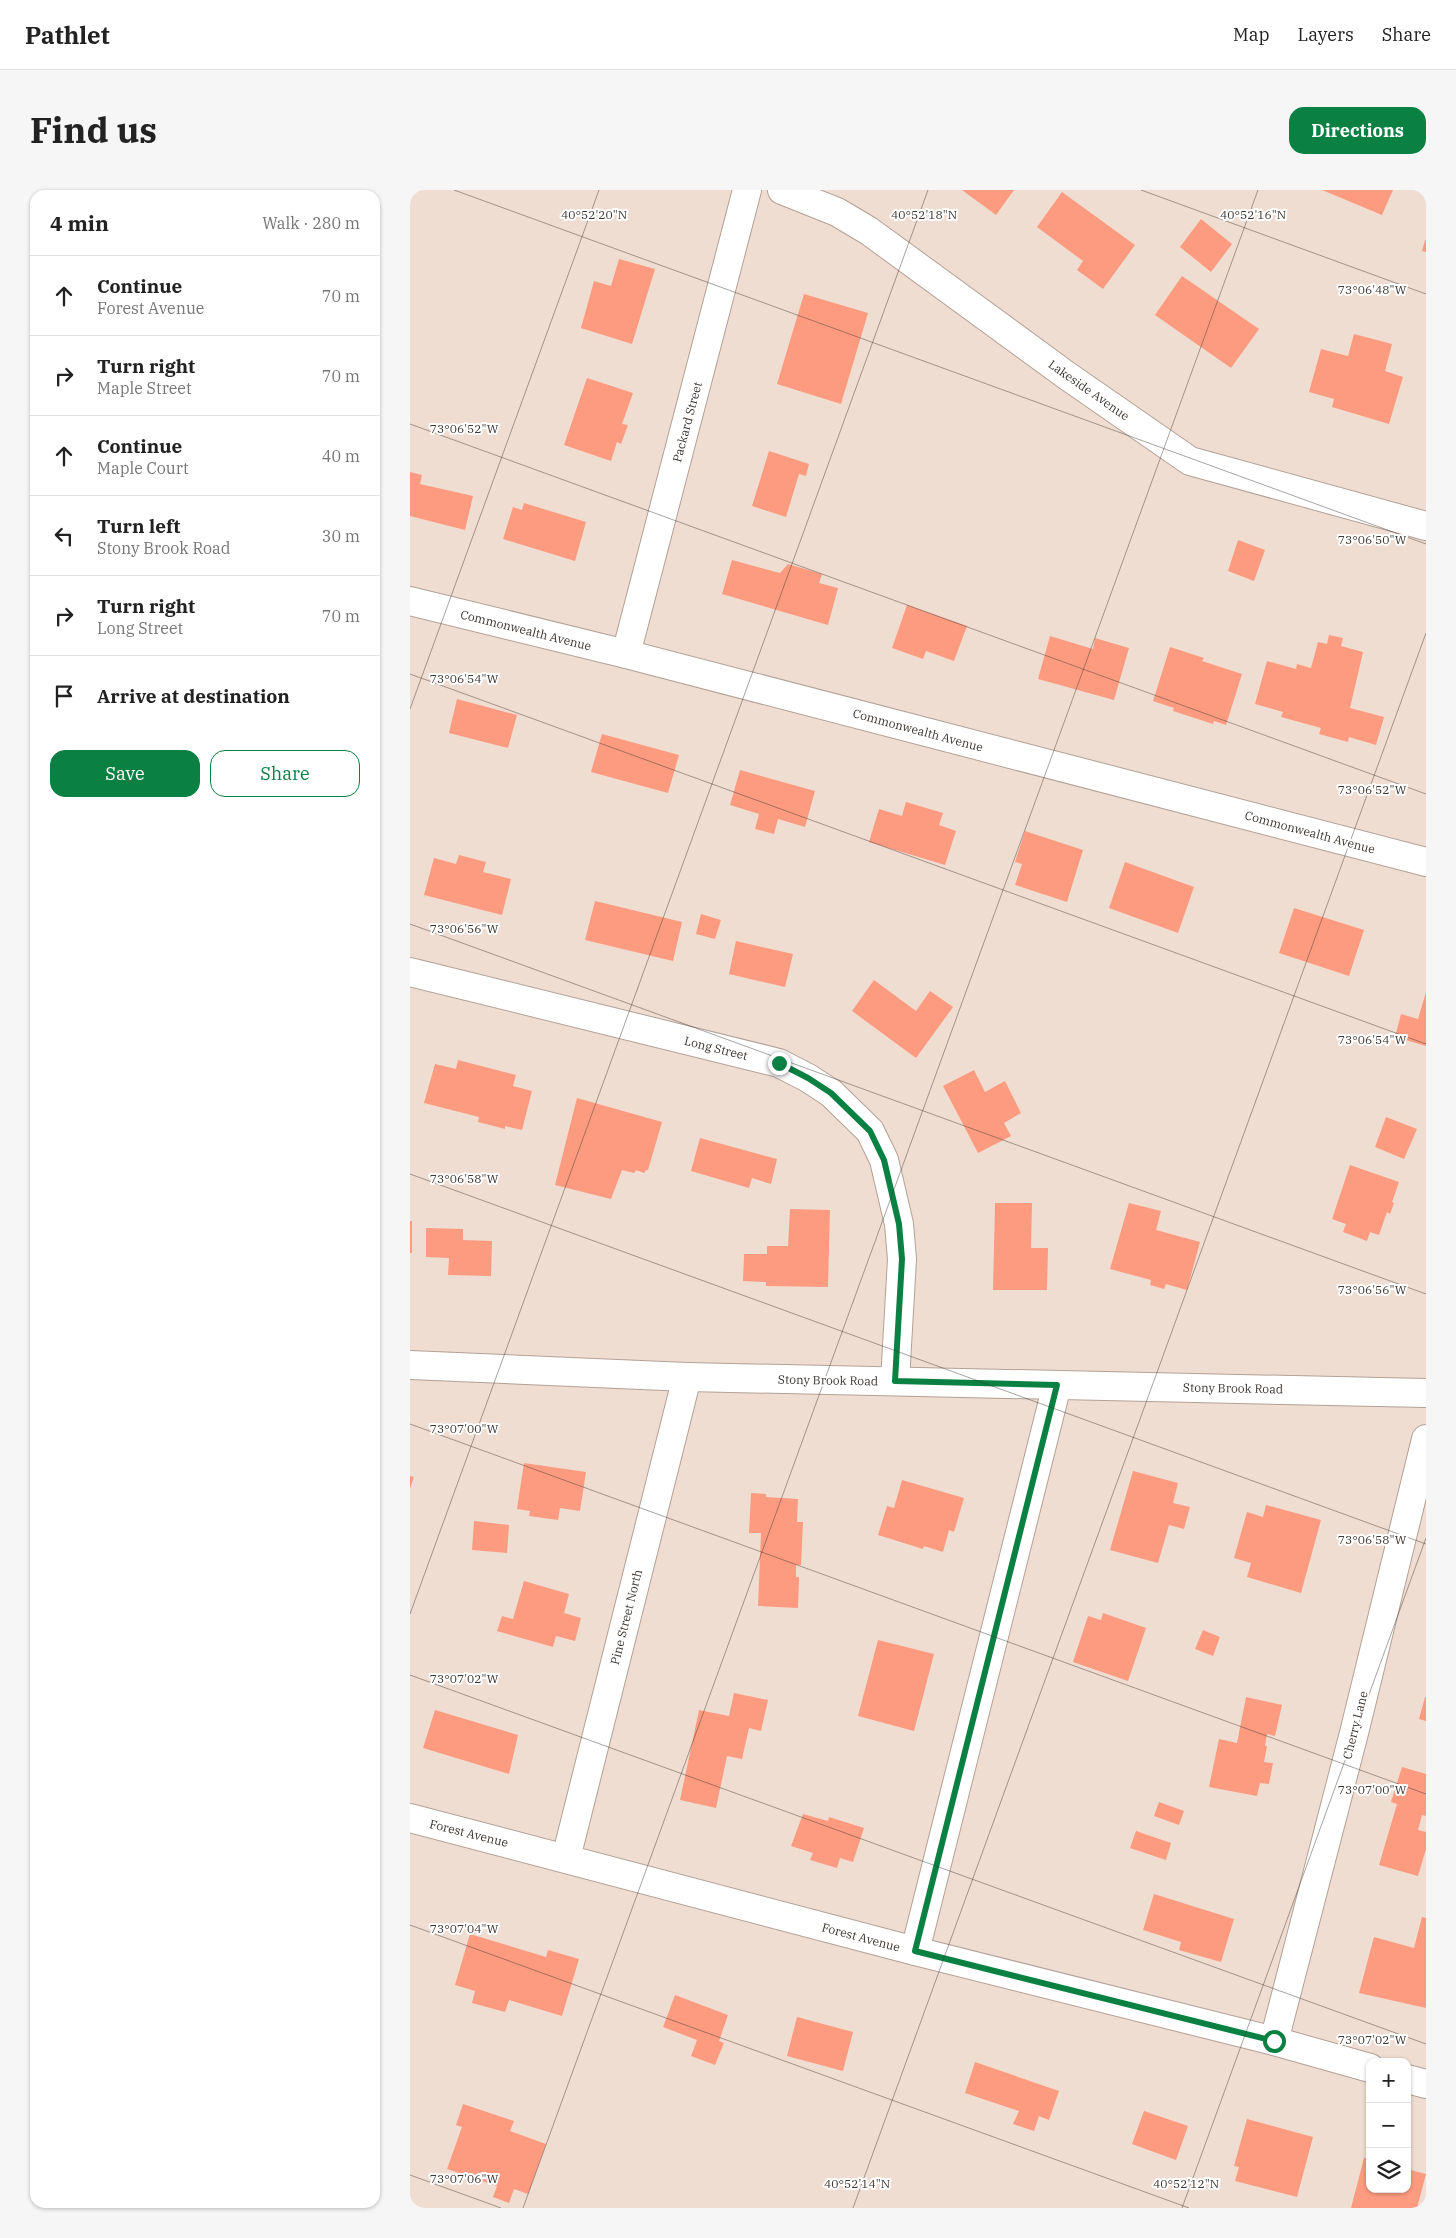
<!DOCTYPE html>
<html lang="en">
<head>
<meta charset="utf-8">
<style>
	body { margin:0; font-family:"IBM Plex Serif",serif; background:#f6f6f6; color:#222 }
	.controls { position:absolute; right:15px; bottom:15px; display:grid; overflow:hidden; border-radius:10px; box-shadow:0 1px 4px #0004 }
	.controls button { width:45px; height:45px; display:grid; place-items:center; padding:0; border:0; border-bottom:1px solid #e0e0e0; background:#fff; color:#222; font:25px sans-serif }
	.stop { position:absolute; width:15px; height:15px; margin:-11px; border:4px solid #0b8043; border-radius:50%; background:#fff }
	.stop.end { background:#0b8043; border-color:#fff; box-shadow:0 1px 5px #0008 }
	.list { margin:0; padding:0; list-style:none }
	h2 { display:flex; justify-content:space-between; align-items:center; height:65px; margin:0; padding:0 20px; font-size:21px }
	h2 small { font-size:16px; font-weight:400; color:#767676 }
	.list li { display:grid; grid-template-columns:32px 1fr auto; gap:15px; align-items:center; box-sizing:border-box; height:80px; padding:0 20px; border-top:1px solid #e0e0e0 }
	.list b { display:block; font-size:19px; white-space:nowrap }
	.list p { margin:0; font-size:16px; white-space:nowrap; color:#767676 }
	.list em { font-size:16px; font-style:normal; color:#767676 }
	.actions { display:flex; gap:10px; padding:15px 20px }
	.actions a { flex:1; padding:11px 0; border:1px solid #0b8043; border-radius:15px; text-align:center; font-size:18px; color:#0b8043 }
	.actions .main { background:#0b8043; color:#fff }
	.icon { flex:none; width:28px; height:28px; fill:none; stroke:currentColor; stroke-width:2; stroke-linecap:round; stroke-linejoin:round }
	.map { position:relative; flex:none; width:1016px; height:2018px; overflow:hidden; border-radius:15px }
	header { display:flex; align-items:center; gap:30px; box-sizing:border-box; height:70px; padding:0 25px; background:#fff; border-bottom:1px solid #e0e0e0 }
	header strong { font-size:24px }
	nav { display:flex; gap:28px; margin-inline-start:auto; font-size:18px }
	.intro { display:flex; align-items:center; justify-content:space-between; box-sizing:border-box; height:120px; padding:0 30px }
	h1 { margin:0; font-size:35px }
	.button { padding:12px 22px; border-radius:15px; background:#0b8043; color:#fff; font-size:18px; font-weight:700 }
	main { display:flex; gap:30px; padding:0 30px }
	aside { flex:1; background:#fff; border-radius:15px; box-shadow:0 1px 4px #0004 }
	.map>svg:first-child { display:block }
	.building { fill:#fc9b80 }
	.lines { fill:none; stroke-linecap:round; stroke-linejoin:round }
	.minor-casing { stroke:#b3a196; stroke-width:30 }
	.major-casing { stroke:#b3a196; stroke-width:30 }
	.minor { stroke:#fff; stroke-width:28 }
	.major { stroke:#fff; stroke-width:28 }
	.route { stroke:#0b8043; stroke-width:6 }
	.ticks { fill:none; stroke:#3d3631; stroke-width:1; stroke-opacity:0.45 }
	.labels { text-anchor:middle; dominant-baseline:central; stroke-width:4; stroke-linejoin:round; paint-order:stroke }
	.street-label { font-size:12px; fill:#3d3631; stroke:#fff }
	.ticks-label { font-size:12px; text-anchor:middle; fill:#3d3631; stroke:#fff; stroke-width:4; stroke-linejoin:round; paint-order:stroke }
</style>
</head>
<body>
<header>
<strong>Pathlet</strong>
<nav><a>Map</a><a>Layers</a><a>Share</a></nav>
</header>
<div class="intro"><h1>Find us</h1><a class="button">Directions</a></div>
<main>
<aside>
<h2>4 min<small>Walk · 280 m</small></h2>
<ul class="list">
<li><svg class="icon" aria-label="ahead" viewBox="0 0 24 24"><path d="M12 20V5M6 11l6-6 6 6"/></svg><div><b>Continue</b><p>Forest Avenue</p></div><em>70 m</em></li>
<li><svg class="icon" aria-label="right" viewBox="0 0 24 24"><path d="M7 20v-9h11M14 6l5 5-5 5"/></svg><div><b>Turn right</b><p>Maple Street</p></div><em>70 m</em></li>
<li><svg class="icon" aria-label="ahead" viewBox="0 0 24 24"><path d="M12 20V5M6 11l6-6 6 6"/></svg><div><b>Continue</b><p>Maple Court</p></div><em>40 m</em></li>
<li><svg class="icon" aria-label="left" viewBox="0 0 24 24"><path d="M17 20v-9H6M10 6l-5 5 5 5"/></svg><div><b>Turn left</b><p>Stony Brook Road</p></div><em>30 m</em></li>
<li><svg class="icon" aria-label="right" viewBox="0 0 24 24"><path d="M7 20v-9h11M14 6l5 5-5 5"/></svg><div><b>Turn right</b><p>Long Street</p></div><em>70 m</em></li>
<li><svg class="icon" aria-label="arrive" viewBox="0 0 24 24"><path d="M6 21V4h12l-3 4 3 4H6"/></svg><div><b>Arrive at destination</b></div></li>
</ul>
<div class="actions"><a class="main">Save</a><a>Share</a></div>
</aside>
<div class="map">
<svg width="1016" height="2018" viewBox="0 0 1016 2018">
	<rect width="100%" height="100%" fill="#f0ddd1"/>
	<g class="building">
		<polygon points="552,0 604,0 586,25"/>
		<polygon points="912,0 983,0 972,25"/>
		<polygon points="652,2 725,55 693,99 667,80 673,71 627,37"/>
		<polygon points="791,29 822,54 801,82 770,57"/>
		<polygon points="1015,50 1016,50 1016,62 1012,61"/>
		<polygon points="209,69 245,79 222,154 171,138 184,91 201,96"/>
		<polygon points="772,86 849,139 821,178 745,125"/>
		<polygon points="394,104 458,123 431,214 367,194"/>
		<polygon points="944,144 982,154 975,181 993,187 979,234 922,217 924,209 899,202 911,159 938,166"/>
		<polygon points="177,188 223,203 212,234 218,235 211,254 207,252 201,271 154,255"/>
		<polygon points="359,261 399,274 396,286 389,284 376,327 342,316"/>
		<polygon points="0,282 12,285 10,294 63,306 55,340 0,326"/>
		<polygon points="114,313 176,332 165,371 93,349 103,317 112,320"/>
		<polygon points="828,350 855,360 844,391 818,381"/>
		<polygon points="322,370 370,383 378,374 412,384 409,393 428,398 418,435 312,404"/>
		<polygon points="497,415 557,436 544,471 516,461 513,469 482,458"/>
		<polygon points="919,445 933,448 931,456 953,462 940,518 974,527 966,555 939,547 938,552 909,544 911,538 871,527 873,522 845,514 857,471 886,479 887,474 901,478 908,452 917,454"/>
		<polygon points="640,446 683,459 685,448 719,458 704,510 628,489"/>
		<polygon points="760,457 794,468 792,471 832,484 816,535 804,531 803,534 763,521 764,518 743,511"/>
		<polygon points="47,509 107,525 98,558 39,543"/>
		<polygon points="192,544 269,565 258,603 181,582"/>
		<polygon points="330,580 405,601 395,637 368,629 364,644 345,639 349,624 320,615"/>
		<polygon points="496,612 533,623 529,635 546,641 535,675 459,652 469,619 492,626"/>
		<polygon points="615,641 673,660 657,712 605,695 612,674 605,672"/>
		<polygon points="49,665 76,672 73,682 101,689 92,725 14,705 24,668 46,674"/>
		<polygon points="715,672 784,697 768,743 699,718"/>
		<polygon points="185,711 272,732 263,771 175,750"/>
		<polygon points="884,718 954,740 939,786 869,763"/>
		<polygon points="291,724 311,730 305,749 286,744"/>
		<polygon points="326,751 383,764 375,797 319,784"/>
		<polygon points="464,790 506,821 520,801 543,817 506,868 442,821"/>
		<polygon points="1016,802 1016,856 985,847 991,824 1008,829"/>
		<polygon points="48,870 106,885 103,896 122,901 112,940 95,936 95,939 68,932 69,927 14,913 25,874 46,879"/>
		<polygon points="564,880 575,902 595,891 611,923 594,933 601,946 568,963 533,896"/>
		<polygon points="167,908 252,932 238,980 236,980 234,983 226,980 224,983 212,980 201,1009 145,995"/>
		<polygon points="976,927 1007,939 994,969 965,957"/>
		<polygon points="290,948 367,969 361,994 342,988 339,998 281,981"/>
		<polygon points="940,975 989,992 982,1012 984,1013 980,1024 977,1022 969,1045 960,1042 957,1051 933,1042 936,1034 922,1029"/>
		<polygon points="585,1013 622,1013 621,1058 638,1058 637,1100 583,1100"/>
		<polygon points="719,1013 751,1021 746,1040 790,1052 777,1100 756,1094 754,1099 740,1095 741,1090 700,1079"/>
		<polygon points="380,1019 420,1020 418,1097 356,1096 356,1092 333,1091 334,1064 357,1064 357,1056 378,1056"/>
		<rect x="0" y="1031" width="2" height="32"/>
		<polygon points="16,1038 53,1039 53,1050 82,1051 81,1086 38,1085 39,1068 16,1067"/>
		<polygon points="114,1273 176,1282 170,1321 150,1318 148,1330 119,1326 120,1321 107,1319"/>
		<polygon points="723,1281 768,1293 763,1313 780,1317 774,1339 759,1335 748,1373 700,1360"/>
		<polygon points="0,1286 4,1287 0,1299"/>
		<polygon points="492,1290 554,1308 544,1342 539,1340 533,1362 514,1356 513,1359 468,1345 477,1316 484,1318"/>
		<polygon points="341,1303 356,1304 356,1307 388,1309 387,1332 393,1332 391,1375 386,1375 386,1387 389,1387 388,1418 348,1416 351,1343 339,1343"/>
		<polygon points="856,1315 911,1330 891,1403 837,1387 841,1373 824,1368 837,1322 853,1327"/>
		<polygon points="64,1331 99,1335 97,1363 62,1360"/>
		<polygon points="114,1391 159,1404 154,1423 171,1428 165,1451 146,1446 143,1457 87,1441 92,1426 103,1429"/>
		<polygon points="693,1423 736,1438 718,1491 663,1472 678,1426 691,1430"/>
		<polygon points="793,1440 810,1447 803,1466 785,1459"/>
		<polygon points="468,1450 524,1464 504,1541 448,1526"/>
		<polygon points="324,1503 358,1510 351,1541 339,1538 332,1569 317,1566 306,1618 270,1610 289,1520 319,1526"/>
		<polygon points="836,1507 872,1515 865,1546 857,1544 855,1556 857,1556 854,1572 863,1573 859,1594 850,1593 847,1606 799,1597 809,1549 827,1553"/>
		<polygon points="1015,1507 1016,1507 1016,1531 1009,1529"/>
		<polygon points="25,1520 108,1545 99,1584 13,1558"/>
		<polygon points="992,1577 1016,1584 1016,1626 1012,1625 1008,1640 1016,1642 1016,1659 1008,1686 969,1675 987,1614 981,1612"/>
		<polygon points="749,1612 774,1621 769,1635 744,1626"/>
		<polygon points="393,1624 418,1631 419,1627 454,1638 443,1672 430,1668 427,1678 400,1670 403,1663 381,1656"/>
		<polygon points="726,1641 761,1653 756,1670 720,1658"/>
		<polygon points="744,1704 824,1729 811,1772 769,1760 771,1752 733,1740"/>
		<polygon points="1012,1727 1016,1728 1016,1818 949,1803 964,1747 1004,1758"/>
		<polygon points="60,1744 136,1767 138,1760 169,1769 152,1826 99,1810 95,1822 62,1813 65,1801 45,1795"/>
		<polygon points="265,1805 318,1825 309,1851 314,1853 305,1875 281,1866 287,1850 253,1837"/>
		<polygon points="387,1827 443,1842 433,1881 377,1866"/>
		<polygon points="565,1872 649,1901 639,1930 629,1926 624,1941 603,1934 609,1921 555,1903"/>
		<polygon points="53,1914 104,1931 100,1941 136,1954 118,2004 104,1999 99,2013 83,2007 87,1996 37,1979 52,1937 46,1935"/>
		<polygon points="734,1921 778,1936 766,1970 722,1954"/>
		<polygon points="837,1929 903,1947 887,2007 825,1991 829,1977 824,1976"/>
		<polygon points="954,1968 960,1969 960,1999 997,1999 997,1979 1016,1984 1007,2018 941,2018"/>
	</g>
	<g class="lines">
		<defs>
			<g id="minor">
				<polyline points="372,0 427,22 459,41 656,185 780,271 1016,336"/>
				<polyline points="0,411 216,464 1016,672"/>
				<polyline points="216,464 337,0"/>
				<polyline points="0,782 369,873 398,888 421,903 460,941 474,970 489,1034 492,1069 485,1191"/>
				<polyline points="0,1628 505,1761 864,1851 960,1878"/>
				<polyline points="156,1668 277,1187"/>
				<polyline points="505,1761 647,1195"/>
				<polyline points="864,1851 944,1543 1016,1249"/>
				<polyline points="997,1889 1016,1894"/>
			</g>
			<polyline id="major" points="0,1175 277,1187 1016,1203"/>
		</defs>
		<use href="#minor" class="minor-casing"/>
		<use href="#major" class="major-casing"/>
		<use href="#minor" class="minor"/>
		<use href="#major" class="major"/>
	</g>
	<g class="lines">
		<polyline class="route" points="369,873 398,888 421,903 460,941 474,970 489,1034 492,1069 485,1191 647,1195 505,1761 864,1851"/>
	</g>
	<path class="ticks" d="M44,0L1016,354M731,0L1016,104M0,234L1016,604M0,484L1016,854M0,519L189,0M0,734L1016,1104M0,984L1016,1354M0,1234L1016,1604M0,1424L518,0M0,1485L1016,1854M0,1735L779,2018M0,1985L91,2018M113,2018L848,0M443,2018L1016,443M772,2018L1016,1348"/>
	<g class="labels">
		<g class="street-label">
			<text transform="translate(679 200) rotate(35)">Lakeside Avenue</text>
			<text transform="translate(277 232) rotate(-75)">Packard Street</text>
			<text transform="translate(116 440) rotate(14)">Commonwealth Avenue</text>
			<text transform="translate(508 540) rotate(15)">Commonwealth Avenue</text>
			<text transform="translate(900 642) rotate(15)">Commonwealth Avenue</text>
			<text transform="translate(306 858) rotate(14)">Long Street</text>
			<text transform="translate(418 1190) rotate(1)">Stony Brook Road</text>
			<text transform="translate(823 1198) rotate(1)">Stony Brook Road</text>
			<text transform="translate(216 1427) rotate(-76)">Pine Street North</text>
			<text transform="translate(945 1535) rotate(-76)">Cherry Lane</text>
			<text transform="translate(59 1643) rotate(14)">Forest Avenue</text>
			<text transform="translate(451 1747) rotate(15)">Forest Avenue</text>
		</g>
	</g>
	<g class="ticks-label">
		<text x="184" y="29">40°52'20"N</text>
		<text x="514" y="29">40°52'18"N</text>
		<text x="843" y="29">40°52'16"N</text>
		<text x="962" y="104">73°06'48"W</text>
		<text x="54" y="243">73°06'52"W</text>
		<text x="962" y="354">73°06'50"W</text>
		<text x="54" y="493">73°06'54"W</text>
		<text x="962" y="604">73°06'52"W</text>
		<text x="54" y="743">73°06'56"W</text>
		<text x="962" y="854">73°06'54"W</text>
		<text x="54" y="993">73°06'58"W</text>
		<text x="962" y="1104">73°06'56"W</text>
		<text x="54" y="1243">73°07'00"W</text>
		<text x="962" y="1354">73°06'58"W</text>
		<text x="54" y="1493">73°07'02"W</text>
		<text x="962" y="1604">73°07'00"W</text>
		<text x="54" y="1743">73°07'04"W</text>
		<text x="962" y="1854">73°07'02"W</text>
		<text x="54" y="1993">73°07'06"W</text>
		<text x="447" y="1998">40°52'14"N</text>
		<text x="776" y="1998">40°52'12"N</text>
	</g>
</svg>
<div class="controls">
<button>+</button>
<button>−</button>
<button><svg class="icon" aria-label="layers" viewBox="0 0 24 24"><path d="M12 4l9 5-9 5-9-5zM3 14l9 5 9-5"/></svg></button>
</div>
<div class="stop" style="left:864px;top:1851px"></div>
<div class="stop end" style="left:369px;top:873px"></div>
</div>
</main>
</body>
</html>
